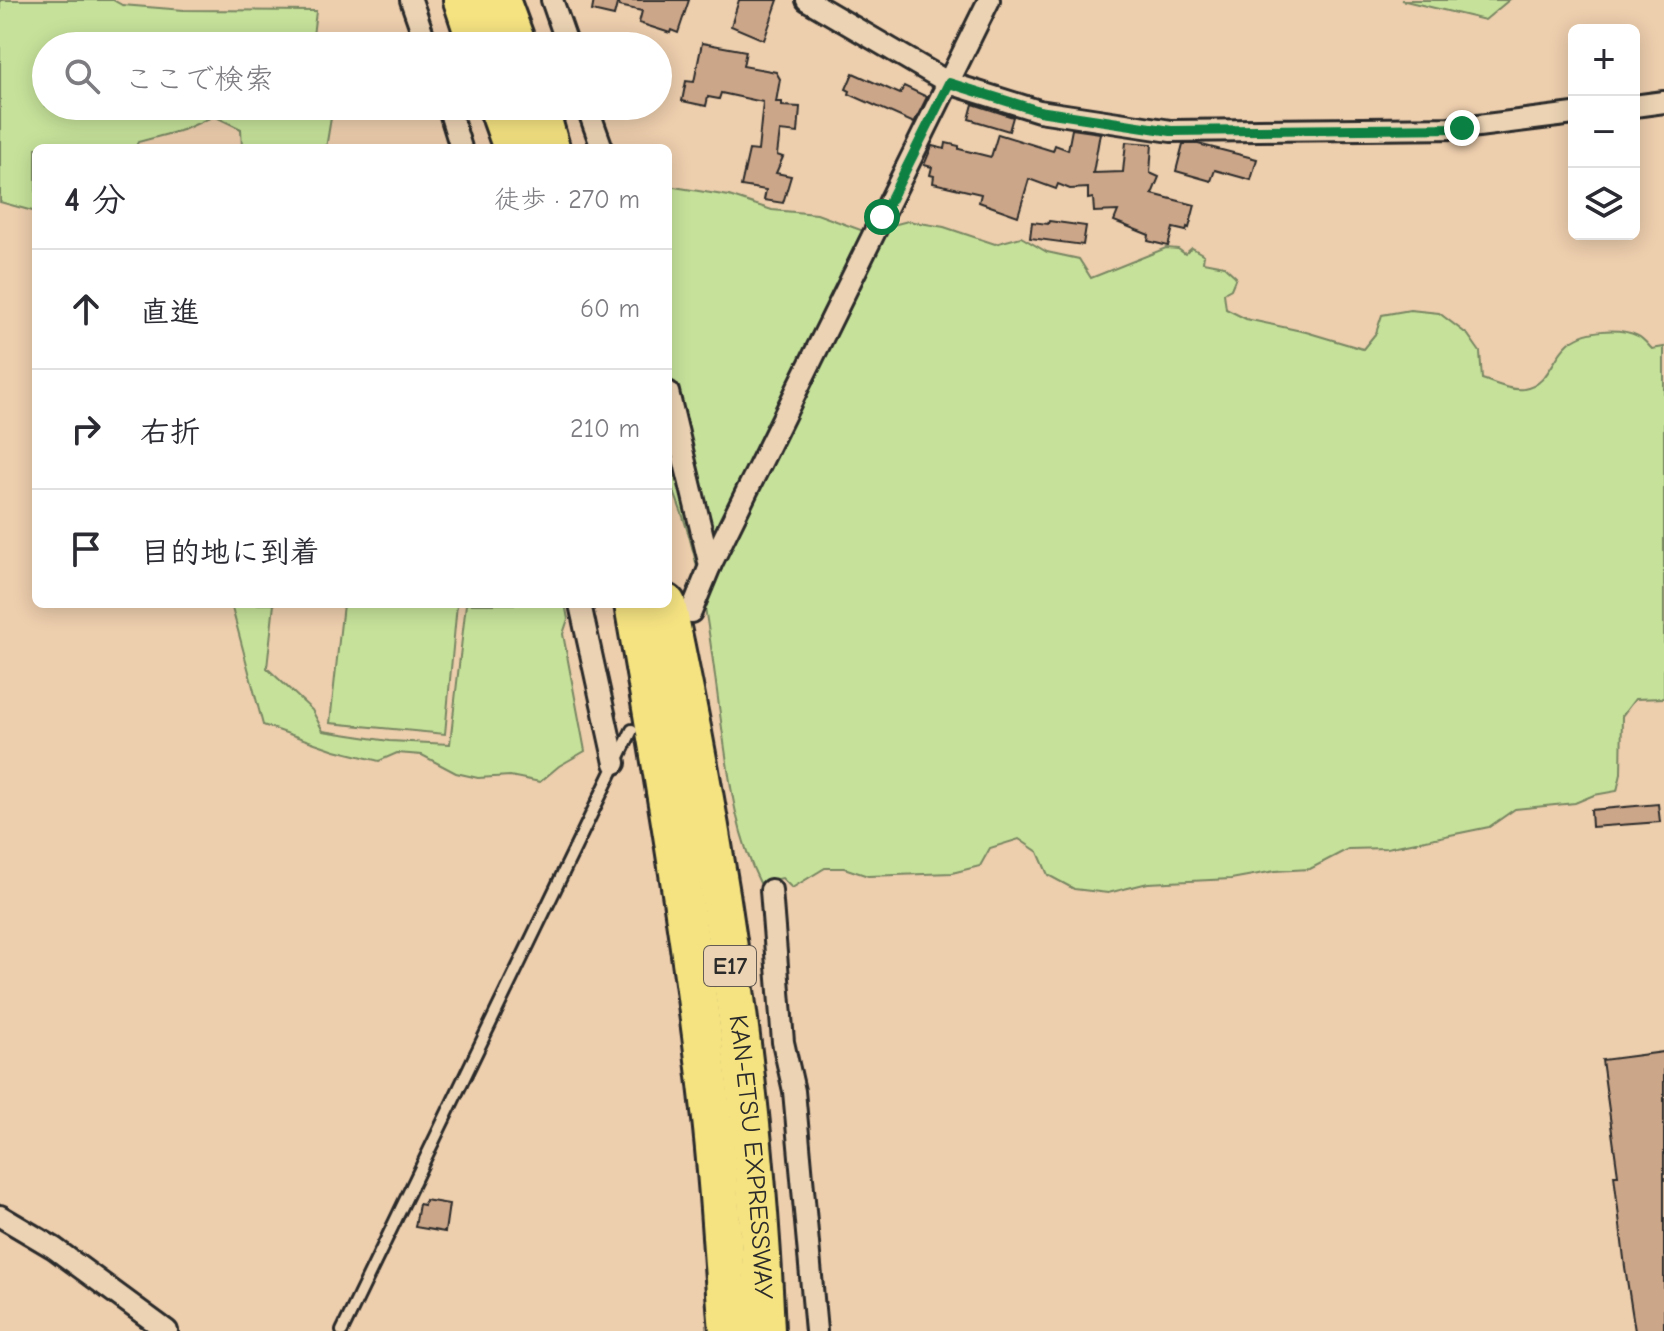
<!DOCTYPE html>
<html lang="ja">
<head>
<meta charset="utf-8">
<style>
	body { margin:0; font-family:"Comic Neue","Klee One",sans-serif; background:#f7f7f7; color:#2b2b33 }
	.controls { position:absolute; right:24px; top:24px; display:grid; overflow:hidden; border-radius:12px; box-shadow:0 4px 20px #0003 }
	.controls button { width:72px; height:72px; display:grid; place-items:center; padding:0; border:0; border-bottom:2px solid #e1e1e2; background:#fff; color:#2b2b33; font:40px sans-serif }
	.stop { position:absolute; width:24px; height:24px; margin:-18px; border:6px solid #0b8043; border-radius:50%; background:#fff }
	.stop.end { background:#0b8043; border-color:#fff; box-shadow:0 2px 8px #0008 }
	.list { margin:0; padding:0; list-style:none }
	h2 { display:flex; justify-content:space-between; align-items:center; height:104px; margin:0; padding:0 32px; font-size:34px }
	h2 small { font-size:26px; font-weight:400; color:#7c7c81 }
	.list li { display:grid; grid-template-columns:52px 1fr auto; gap:24px; align-items:center; box-sizing:border-box; height:120px; padding:0 32px; border-top:2px solid #e1e1e2 }
	.list b { display:block; font-size:30px; white-space:nowrap }
	.list em { font-size:26px; font-style:normal; color:#7c7c81 }
	.icon { flex:none; width:44px; height:44px; fill:none; stroke:currentColor; stroke-width:2; stroke-linecap:round; stroke-linejoin:round }
	.map { position:relative; flex:none; width:1664px; height:1331px; overflow:hidden }
	.search { position:absolute; background:#fff; box-shadow:0 4px 20px #0003; left:32px; top:32px; width:640px; height:88px; display:flex; align-items:center; gap:20px; box-sizing:border-box; padding:0 28px; border-radius:44px; color:#7c7c81; font-size:30px }
	.panel { position:absolute; background:#fff; box-shadow:0 4px 20px #0003; left:32px; top:144px; width:640px; height:464px; border-radius:12px }
	.map>svg:first-child { display:block }
	.green { fill:#c6e29a; stroke:#788662; stroke-width:2 }
	.building { fill:#cca689; stroke:#2b2b2b; stroke-width:2 }
	.lines { fill:none; stroke-linecap:round; stroke-linejoin:round }
	.service-casing { stroke:#2b2b2b; stroke-width:16 }
	.minor-casing { stroke:#2b2b2b; stroke-width:26 }
	.motorway-casing { stroke:#2b2b2b; stroke-width:44 }
	.service { stroke:#ecd3b4; stroke-width:10 }
	.minor { stroke:#ecd3b4; stroke-width:20 }
	.motorway { stroke:#f5e382; stroke-width:38 }
	.route { stroke:#0b8043; stroke-width:10 }
	.labels { text-anchor:middle; dominant-baseline:central; stroke-width:6; stroke-linejoin:round; paint-order:stroke }
	.shield { fill:#ecd3b4; stroke:#655d54; stroke-width:2 }
	.shield-label { font-size:24px; font-weight:bold; fill:#2b2b2b }
	.street-label { font-size:26px; fill:#2b2b2b; stroke:#ecd3b4 }
</style>
</head>
<body>
<div class="map">
<svg width="1664" height="1331" viewBox="0 0 1664 1331">
	<rect width="100%" height="100%" fill="#edcead"/>
	<filter id="ink" filterUnits="userSpaceOnUse"><feTurbulence type="fractalNoise" baseFrequency=".0125" numOctaves="2"/><feDisplacementMap in="SourceGraphic" scale="16" xChannelSelector="R" yChannelSelector="G"/><feConvolveMatrix kernelMatrix="1 2 1 2 8 2 1 2 1" color-interpolation-filters="sRGB"/></filter>
	<g filter="url(#ink)">
		<g class="green">
			<polygon points="0,0 113,0 122,5 184,10 316,11 313,36 337,46 46,46 46,106 333,106 326,148 242,148 241,129 214,116 183,130 138,142 135,148 36,148 36,212 0,202"/>
			<polygon points="1401,0 1509,0 1485,20"/>
			<path d="M668,186L729,196L772,210L817,214L866,232L908,221L944,227L995,244L1021,237L1047,252L1079,259L1091,278L1166,248L1178,249L1185,254L1192,248L1204,255L1203,262L1224,266L1236,277L1231,289L1224,293L1226,309L1246,319L1306,332L1363,349L1376,333L1382,315L1410,310L1439,313L1468,335L1480,352L1482,379C1494,383 1511,391 1524,389C1548,385 1552,359 1567,345C1582,329 1619,327 1638,336C1643,338 1648,345 1652,349L1664,347V698L1635,699L1622,716L1621,774L1617,791L1594,795L1575,803L1515,809L1489,827L1387,848L1348,849L1310,869L1275,871L1231,879L1148,883L1108,893L1074,889L1048,875L1038,852L1019,839L990,848L980,866L952,873L868,876L844,868H825L792,888L782,878L760,883C737,837 730,785 723,735C710,647 705,560 668,478Z"/>
			<polygon points="231,604 274,604 267,668 312,710 323,731 389,741 450,744 466,604 565,604 568,619 563,634 585,751 559,766 540,782 510,776 478,778 456,773 422,755 397,753 379,761 335,750 263,725"/>
			<polygon points="343,604 457,604 445,734 330,723"/>
		</g>
		<g class="building">
			<polygon points="594,0 618,0 614,16 592,11"/>
			<polygon points="619,0 689,0 678,33 671,30 670,33 639,23 642,11 619,6"/>
			<polygon points="739,0 778,0 764,40 731,26"/>
			<polygon points="702,43 746,51 743,66 776,72 780,79 776,102 782,102 782,106 800,107 798,133 780,131 777,155 783,157 776,173 791,176 783,203 764,200 766,190 741,186 749,150 758,151 763,102 721,93 719,99 708,97 706,106 682,101 686,81 694,82"/>
			<polygon points="853,73 900,94 904,86 927,97 914,123 849,94 850,91 846,89"/>
			<polygon points="973,104 1013,117 1009,131 969,119"/>
			<polygon points="1072,129 1100,133 1093,173 1123,172 1126,142 1152,144 1150,173 1159,177 1152,194 1195,205 1189,228 1187,227 1186,231 1173,228 1168,246 1148,241 1149,235 1114,221 1118,211 1094,212 1093,198 1088,199 1088,188 1070,189 1058,184 1056,189 1029,179 1018,216 979,202 981,194 933,183 934,176 930,175 932,167 924,165 932,146 945,149 946,143 959,146 959,149 991,157 998,134 1053,151 1055,145 1068,150"/>
			<polygon points="1183,144 1198,144 1257,159 1251,180 1215,170 1211,181 1176,171"/>
			<polygon points="1049,221 1086,226 1083,245 1030,238 1032,222 1048,224"/>
			<polygon points="1658,804 1660,822 1592,827 1591,810"/>
			<polygon points="1664,1052 1664,1331 1635,1331 1625,1267 1614,1175 1618,1175 1602,1060"/>
			<polygon points="425,1200 449,1204 445,1232 415,1227 419,1204 424,1205"/>
		</g>
		<g class="lines">
			<defs>
				<polyline id="service" points="342,1331 632,730"/>
				<g id="minor">
					<polyline points="411,0 427,46"/>
					<polyline points="552,0 568,46"/>
					<polyline points="807,0 949,83 1039,111 1171,131 1462,128 1574,114"/>
					<polyline points="448,106 461,148"/>
					<polyline points="587,106 602,148"/>
					<polyline points="1634,106 1664,102"/>
					<polyline points="668,392 710,566"/>
					<polyline points="580,604 615,763"/>
					<polyline points="691,612 710,566 989,0"/>
					<polyline points="771,890 783,1042 794,1091 816,1331"/>
					<polyline points="0,1216 54,1248 167,1331"/>
				</g>
				<g id="motorway">
					<polyline points="463,0 478,46"/>
					<polyline points="500,0 517,46"/>
					<polyline points="498,106 513,148"/>
					<polyline points="538,106 550,148"/>
					<path d="M634,604C664,775 693,946 712,1119C720,1190 723,1261 729,1331"/>
					<path id="s1" d="M666,604C717,843 755,1087 765,1331"/>
				</g>
			</defs>
			<use href="#service" class="service-casing"/>
			<use href="#minor" class="minor-casing"/>
			<use href="#motorway" class="motorway-casing"/>
			<use href="#service" class="service"/>
			<use href="#minor" class="minor"/>
			<use href="#motorway" class="motorway"/>
		</g>
	</g>
	<g class="lines" filter="url(#ink)">
		<polyline class="route" points="882,217 949,83 1039,111 1171,131 1462,128"/>
	</g>
	<g class="labels">
		<rect class="shield" x="704" y="946" width="52" height="40" rx="6"/>
		<g class="shield-label">
			<text x="730" y="966">E17</text>
		</g>
		<g class="street-label">
			<text stroke="none"><textPath href="#s1" startOffset="560">KAN-ETSU EXPRESSWAY</textPath></text>
		</g>
	</g>
</svg>
<div class="controls">
<button>+</button>
<button>−</button>
<button><svg class="icon" aria-label="layers" viewBox="0 0 24 24"><path d="M12 4l9 5-9 5-9-5zM3 14l9 5 9-5"/></svg></button>
</div>
<div class="stop" style="left:882px;top:217px"></div>
<div class="stop end" style="left:1462px;top:128px"></div>
<div class="search"><svg class="icon" aria-label="search" viewBox="0 0 24 24"><circle cx="10" cy="10" r="6"/><path d="M15 15l6 6"/></svg>ここで検索</div>
<section class="panel">
<h2>4 分<small>徒歩 · 270 m</small></h2>
<ul class="list">
<li><svg class="icon" aria-label="ahead" viewBox="0 0 24 24"><path d="M12 20V5M6 11l6-6 6 6"/></svg><div><b>直進</b></div><em>60 m</em></li>
<li><svg class="icon" aria-label="right" viewBox="0 0 24 24"><path d="M7 20v-9h11M14 6l5 5-5 5"/></svg><div><b>右折</b></div><em>210 m</em></li>
<li><svg class="icon" aria-label="arrive" viewBox="0 0 24 24"><path d="M6 21V4h12l-3 4 3 4H6"/></svg><div><b>目的地に到着</b></div></li>
</ul>
</section>
</div>
</body>
</html>
